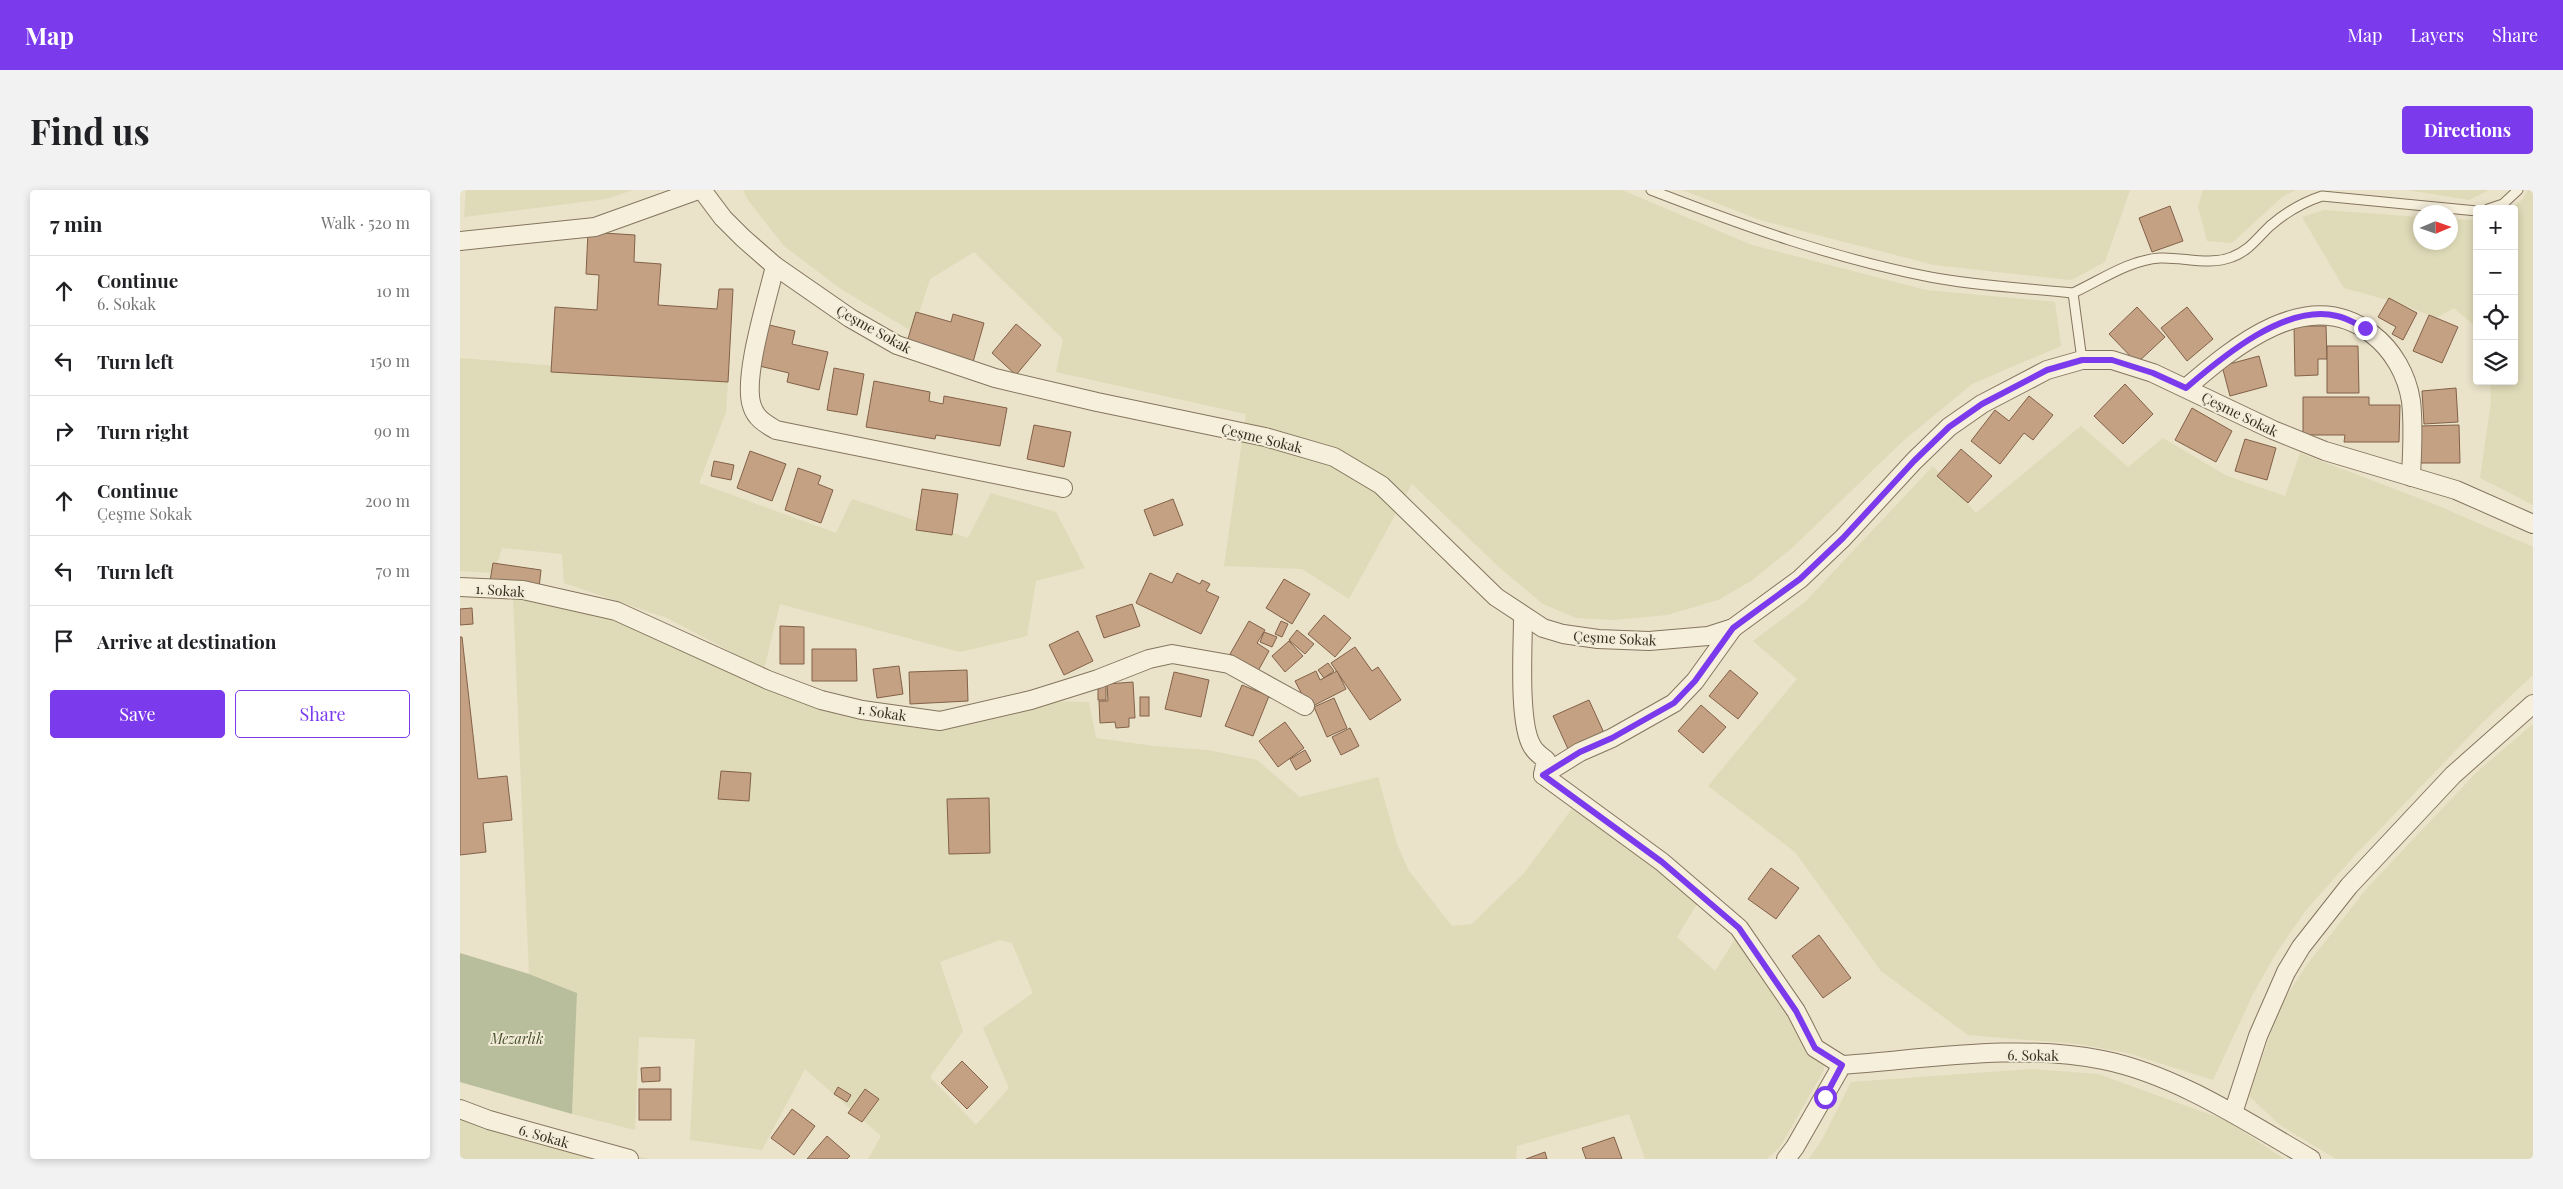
<!DOCTYPE html>
<html lang="en">
<head>
<meta charset="utf-8">
<style>
	body { margin:0; font-family:"Playfair Display",serif; background:#f2f2f2; color:#202124 }
	.controls { position:absolute; right:15px; top:15px; display:grid; overflow:hidden; border-radius:5px; box-shadow:0 2px 8px #0003 }
	.controls button { width:45px; height:45px; display:grid; place-items:center; padding:0; border:0; border-bottom:1px solid #e0e0e0; background:#fff; color:#202124; font:25px sans-serif }
	.compass { position:absolute; left:1953px; top:15px; width:45px; height:45px; border-radius:50%; background:#fff; box-shadow:0 2px 8px #0003; rotate:88deg }
	.stop { position:absolute; width:15px; height:15px; margin:-11px; border:4px solid #7c3aed; border-radius:50%; background:#fff }
	.stop.end { background:#7c3aed; border-color:#fff; box-shadow:0 1px 5px #0008 }
	.list { margin:0; padding:0; list-style:none }
	h2 { display:flex; justify-content:space-between; align-items:center; height:65px; margin:0; padding:0 20px; font-size:21px }
	h2 small { font-size:16px; font-weight:400; color:#757577 }
	.list li { display:grid; grid-template-columns:32px 1fr auto; gap:15px; align-items:center; box-sizing:border-box; height:70px; padding:0 20px; border-top:1px solid #e0e0e0 }
	.list b { display:block; font-size:19px; white-space:nowrap }
	.list p { margin:0; font-size:16px; white-space:nowrap; color:#757577 }
	.list em { font-size:16px; font-style:normal; color:#757577 }
	.actions { display:flex; gap:10px; padding:15px 20px }
	.actions a { flex:1; padding:11px 0; border:1px solid #7c3aed; border-radius:5px; text-align:center; font-size:18px; color:#7c3aed }
	.actions .main { background:#7c3aed; color:#fff }
	.icon { flex:none; width:28px; height:28px; fill:none; stroke:currentColor; stroke-width:2; stroke-linecap:round; stroke-linejoin:round }
	.map { position:relative; flex:none; width:2073px; height:969px; overflow:hidden; border-radius:5px }
	header { display:flex; align-items:center; gap:30px; box-sizing:border-box; height:70px; padding:0 25px; background:#7c3aed; color:#fff }
	header strong { font-size:24px }
	nav { display:flex; gap:28px; margin-inline-start:auto; font-size:18px }
	.intro { display:flex; align-items:center; justify-content:space-between; box-sizing:border-box; height:120px; padding:0 30px }
	h1 { margin:0; font-size:35px }
	.button { padding:12px 22px; border-radius:5px; background:#7c3aed; color:#fff; font-size:18px; font-weight:700 }
	main { display:flex; gap:30px; padding:0 30px }
	aside { flex:1; background:#fff; border-radius:5px; box-shadow:0 2px 8px #0003 }
	.map>svg:first-child { display:block }
	.farmland { fill:#dfdab7; fill-rule:evenodd }
	.cemetery { fill:#b8bd9c }
	.building { fill:#c4a183; stroke:#826148 }
	.lines { fill:none; stroke-linecap:round; stroke-linejoin:round }
	.lane-casing { stroke:#85755f; stroke-width:11 }
	.street-casing { stroke:#85755f; stroke-width:20 }
	.lane { stroke:#f6efdc; stroke-width:9 }
	.street { stroke:#f6efdc; stroke-width:18 }
	.route { stroke:#7c3aed; stroke-width:6 }
	.labels { text-anchor:middle; dominant-baseline:central; stroke-width:4; stroke-linejoin:round; paint-order:stroke }
	.street-label { font-size:14px; fill:#372d21; stroke:#f2ecd8 }
	.park-label { font-size:14px; font-style:italic; fill:#46512a; stroke:#f2ecd8 }
</style>
</head>
<body>
<header>
<strong>Map</strong>
<nav><a>Map</a><a>Layers</a><a>Share</a></nav>
</header>
<div class="intro"><h1>Find us</h1><a class="button">Directions</a></div>
<main>
<aside>
<h2>7 min<small>Walk · 520 m</small></h2>
<ul class="list">
<li><svg class="icon" aria-label="ahead" viewBox="0 0 24 24"><path d="M12 20V5M6 11l6-6 6 6"/></svg><div><b>Continue</b><p>6. Sokak</p></div><em>10 m</em></li>
<li><svg class="icon" aria-label="left" viewBox="0 0 24 24"><path d="M17 20v-9H6M10 6l-5 5 5 5"/></svg><div><b>Turn left</b></div><em>150 m</em></li>
<li><svg class="icon" aria-label="right" viewBox="0 0 24 24"><path d="M7 20v-9h11M14 6l5 5-5 5"/></svg><div><b>Turn right</b></div><em>90 m</em></li>
<li><svg class="icon" aria-label="ahead" viewBox="0 0 24 24"><path d="M12 20V5M6 11l6-6 6 6"/></svg><div><b>Continue</b><p>Çeşme Sokak</p></div><em>200 m</em></li>
<li><svg class="icon" aria-label="left" viewBox="0 0 24 24"><path d="M17 20v-9H6M10 6l-5 5 5 5"/></svg><div><b>Turn left</b></div><em>70 m</em></li>
<li><svg class="icon" aria-label="arrive" viewBox="0 0 24 24"><path d="M6 21V4h12l-3 4 3 4H6"/></svg><div><b>Arrive at destination</b></div></li>
</ul>
<div class="actions"><a class="main">Save</a><a>Share</a></div>
</aside>
<div class="map">
<svg width="2073" height="969" viewBox="0 0 2073 969">
	<rect width="100%" height="100%" fill="#eae2c9"/>
	<g class="farmland">
		<polygon points="6,0 173,0 146,9 4,27"/>
		<polygon points="283,0 1162,0 1292,55 1466,100 1595,112 1601,156 1512,194 1444,250 1332,358 1291,391 1258,410 1207,425 1153,430 1116,428 1083,414 1040,378 952,294 889,409 842,379 764,376 786,224 596,182 603,149 514,62 470,89 453,142 381,99 324,56 288,10"/>
		<polygon points="1223,0 1670,0 1645,72 1611,90 1474,75 1300,30"/>
		<polygon points="1743,0 1836,0 1822,7 1772,53 1747,51 1738,17"/>
		<polygon points="1948,0 2029,0 2009,10"/>
		<polygon points="2068,0 2073,0 2073,315 2020,288 2031,212 2030,191 2054,191 2054,19 2049,19 2062,10"/>
		<polygon points="1864,20 1960,27 1960,52 1990,52 1991,29 2017,30 2017,138 1994,118 1976,128 1939,113 1884,98 1842,27"/>
		<polygon points="0,168 268,190 266,222 239,293 376,343 392,309 508,348 531,303 596,322 625,378 576,391 567,446 500,462 320,414 304,479 207,428 104,393 102,364 42,358 34,383 0,381"/>
		<polygon points="1621,236 1668,277 1703,248 1767,286 1825,306 1840,263 1974,314 2073,357 2073,485 2021,534 1896,664 1846,720 1815,765 1793,804 1753,890 1668,863 1618,854 1508,845 1421,781 1335,662 1248,596 1337,489 1293,451 1345,412 1473,276 1516,323"/>
		<path d="M53,407L148,426L433,529L502,531L531,529L588,511L629,512L636,548L694,556L747,560L797,570L840,607L918,587L937,654L949,681L992,736L1012,734L1064,683L1121,607L1241,707L1217,747L1255,781L1282,738L1320,782L1353,830L1362,859L1364,880L1320,957L1307,969H1185L1169,924L1057,956L1056,969H408L421,946L345,879L302,960L230,950L235,849L179,847L175,940L112,924L117,803L69,784ZM540,750L552,753L573,803L523,838L549,898L516,935L470,887L503,841L480,772Z"/>
		<polygon points="2073,534 2073,969 1876,969 1820,935 1789,906 1820,816 1846,776 1908,697 2017,582"/>
		<polygon points="1571,879 1638,884 1768,931 1824,969 1349,969 1362,950 1391,892"/>
		<polygon points="0,917 123,957 191,969 0,969"/>
	</g>
	<polygon class="cemetery" points="0,763 69,784 117,803 112,924 0,892"/>
	<g class="building">
		<polygon points="1710,16 1723,51 1692,62 1679,28"/>
		<polygon points="128,42 175,45 174,72 201,74 198,115 257,119 259,99 273,99 268,192 91,182 95,117 137,120 139,85 126,84"/>
		<polygon points="1929,108 1957,123 1943,150 1932,144 1936,137 1918,127"/>
		<polygon points="1677,117 1705,147 1677,173 1649,144"/>
		<polygon points="1727,117 1753,149 1727,171 1701,138"/>
		<polygon points="456,122 491,132 493,124 524,133 513,172 447,152"/>
		<polygon points="1969,125 1998,137 1982,173 1953,161"/>
		<polygon points="305,134 335,141 332,154 368,162 359,200 327,192 329,183 295,175"/>
		<polygon points="556,134 581,155 556,185 532,163"/>
		<polygon points="1834,136 1866,136 1867,169 1858,169 1858,185 1835,186"/>
		<polygon points="1867,156 1898,156 1899,203 1867,203"/>
		<polygon points="1799,166 1807,196 1770,206 1762,176"/>
		<polygon points="374,178 404,184 397,225 367,220"/>
		<polygon points="414,191 470,202 469,211 483,214 484,206 547,218 540,256 476,245 475,249 406,237"/>
		<polygon points="1665,194 1693,224 1663,254 1634,226"/>
		<polygon points="1996,198 1998,232 1964,234 1962,201"/>
		<polygon points="1569,206 1593,225 1573,250 1564,243 1540,274 1511,251 1535,220 1549,231"/>
		<polygon points="1843,207 1909,207 1909,215 1940,215 1939,252 1884,252 1885,245 1843,245"/>
		<polygon points="1732,218 1772,241 1756,272 1715,250"/>
		<polygon points="574,235 611,242 604,277 567,269"/>
		<polygon points="1999,235 2000,273 1960,273 1959,236"/>
		<polygon points="1785,249 1816,258 1807,290 1775,281"/>
		<polygon points="1501,259 1532,286 1508,313 1477,286"/>
		<polygon points="290,261 326,274 312,311 277,298"/>
		<polygon points="254,271 274,275 271,290 251,286"/>
		<polygon points="338,278 361,286 358,294 373,300 361,333 325,320"/>
		<polygon points="462,299 498,304 492,345 456,340"/>
		<polygon points="713,309 723,335 694,346 684,320"/>
		<polygon points="33,373 81,380 79,398 30,391"/>
		<polygon points="690,383 712,393 717,383 740,394 742,390 750,394 746,401 759,407 741,444 676,413"/>
		<polygon points="824,389 850,404 832,434 806,418"/>
		<polygon points="672,414 680,436 644,448 636,426"/>
		<polygon points="12,418 13,434 0,435 0,419"/>
		<polygon points="864,425 891,448 875,467 848,444"/>
		<polygon points="789,431 805,440 797,453 809,461 798,481 770,464"/>
		<polygon points="821,431 828,434 822,447 815,444"/>
		<polygon points="320,436 344,437 344,474 320,474"/>
		<polygon points="837,440 854,454 845,464 829,450"/>
		<polygon points="618,441 633,471 604,485 589,455"/>
		<polygon points="804,442 817,447 812,457 800,452"/>
		<polygon points="0,447 2,447 18,589 47,586 52,630 23,633 26,662 0,665"/>
		<polygon points="829,451 843,466 825,482 812,466"/>
		<polygon points="895,457 912,481 918,477 941,510 910,530 871,473"/>
		<polygon points="352,459 396,459 397,491 352,491"/>
		<polygon points="868,473 874,481 864,488 858,480"/>
		<polygon points="439,476 443,504 417,508 413,479"/>
		<polygon points="507,480 508,511 450,514 449,482"/>
		<polygon points="1270,480 1298,503 1278,529 1249,506"/>
		<polygon points="856,481 860,490 877,481 886,499 849,518 835,491"/>
		<polygon points="714,482 749,490 741,527 705,519"/>
		<polygon points="673,492 675,528 669,528 669,537 656,538 655,532 640,533 639,511 648,511 647,494"/>
		<rect x="638" y="495" width="8" height="15"/>
		<polygon points="782,495 809,506 793,546 765,536"/>
		<rect x="680" y="507" width="9" height="19"/>
		<polygon points="874,508 887,538 867,547 854,517"/>
		<polygon points="1129,510 1144,543 1108,559 1093,526"/>
		<polygon points="1241,515 1266,537 1243,563 1218,541"/>
		<polygon points="825,532 844,558 818,577 799,551"/>
		<polygon points="890,538 899,556 881,565 872,547"/>
		<polygon points="845,560 851,571 836,580 830,569"/>
		<polygon points="261,581 291,583 289,611 258,609"/>
		<polygon points="529,608 530,663 489,664 487,609"/>
		<polygon points="1311,678 1339,698 1316,729 1288,709"/>
		<polygon points="1359,745 1391,788 1363,808 1332,766"/>
		<polygon points="502,871 528,897 507,919 481,893"/>
		<polygon points="200,877 200,891 182,892 181,878"/>
		<polygon points="378,897 391,905 387,912 374,904"/>
		<rect x="179" y="899" width="32" height="31"/>
		<polygon points="405,899 419,909 402,932 388,923"/>
		<polygon points="332,919 355,936 334,965 311,948"/>
		<polygon points="367,946 390,966 387,969 347,969"/>
		<polygon points="1154,947 1162,969 1126,969 1122,958"/>
		<polygon points="1085,962 1087,969 1066,969"/>
	</g>
	<g class="lines">
		<defs>
			<g id="lane">
				<path d="M1191,0C1284,36 1372,68 1470,87C1516,96 1566,98 1613,103"/>
				<polyline points="2028,19 2043,14 2058,0"/>
				<path d="M1622,170L1613,103C1641,90 1669,70 1700,68C1724,67 1749,76 1772,67C1789,61 1797,48 1810,36C1826,22 1841,13 1862,6L2017,21"/>
			</g>
			<g id="street">
				<polyline points="242,0 263,28 283,48 315,76 390,128 437,155 535,188 637,212 805,247 874,267 921,295 1036,407 1083,438 1103,444 1138,449 1189,451 1248,446 1273,438 1340,389 1383,348 1454,271 1489,237 1522,214 1587,180 1622,170 1652,170 1693,183 1813,240 1865,261 1996,300 2073,334"/>
				<polyline points="0,51 135,37 238,0"/>
				<path d="M315,76C308,107 282,188 292,216C296,229 306,234 316,240L603,298"/>
				<path d="M1726,198C1775,156 1848,94 1912,144C1933,160 1947,185 1951,211C1954,236 1952,262 1951,287"/>
				<polyline points="0,397 63,400 156,421 308,490 361,510 402,520 480,531 571,510 638,489 689,469 712,464 769,474 845,516"/>
				<path d="M1063,427C1063,456 1058,533 1072,556C1075,562 1081,566 1086,570L1083,585L1120,562L1152,548L1214,513L1235,491L1273,438"/>
				<polyline points="1083,585 1202,672 1279,738 1336,821 1355,858 1382,875"/>
				<polyline points="0,919 29,930 169,969"/>
				<polyline points="1773,923 1798,846 1826,782 1841,757 1889,696 1993,585 2073,514"/>
				<path d="M1326,969L1335,957L1382,875C1467,869 1557,853 1643,870C1717,885 1787,932 1851,969"/>
			</g>
		</defs>
		<use href="#lane" class="lane-casing"/>
		<use href="#street" class="street-casing"/>
		<use href="#lane" class="lane"/>
		<use href="#street" class="street"/>
	</g>
	<g class="lines">
		<path class="route" d="M1365,907L1382,875L1355,858L1336,821L1279,738L1202,672L1083,585L1120,562L1152,548L1214,513L1235,491L1273,438L1340,389L1383,348L1454,271L1489,237L1522,214L1587,180L1622,170H1652L1693,183L1726,198C1762,167 1826,113 1877,126C1887,128 1896,134 1905,138"/>
	</g>
	<g class="labels">
		<g class="street-label">
			<text transform="translate(414 139) rotate(29)">Çeşme Sokak</text>
			<text transform="translate(1780 224) rotate(26)">Çeşme Sokak</text>
			<text transform="translate(802 248) rotate(14)">Çeşme Sokak</text>
			<text transform="translate(40 400) rotate(4)">1. Sokak</text>
			<text transform="translate(1155 448) rotate(3)">Çeşme Sokak</text>
			<text transform="translate(422 522) rotate(9)">1. Sokak</text>
			<text transform="translate(1573 865) rotate(1)">6. Sokak</text>
			<text transform="translate(84 946) rotate(16)">6. Sokak</text>
		</g>
		<g class="park-label">
			<text x="57" y="848">Mezarlık</text>
		</g>
	</g>
</svg>
<div class="controls">
<button>+</button>
<button>−</button>
<button><svg class="icon" aria-label="locate" viewBox="0 0 24 24"><circle cx="12" cy="12" r="6"/><path d="M12 2v4M12 18v4M2 12h4M18 12h4"/></svg></button>
<button><svg class="icon" aria-label="layers" viewBox="0 0 24 24"><path d="M12 4l9 5-9 5-9-5zM3 14l9 5 9-5"/></svg></button>
</div>
<svg class="compass" viewBox="-18 -18 36 36"><path d="M0-13l5 13h-10z" fill="#e53935"/><path d="M0 13l5-13h-10z" fill="#757577"/></svg>
<div class="stop" style="left:1365px;top:907px"></div>
<div class="stop end" style="left:1905px;top:138px"></div>
</div>
</main>
</body>
</html>
